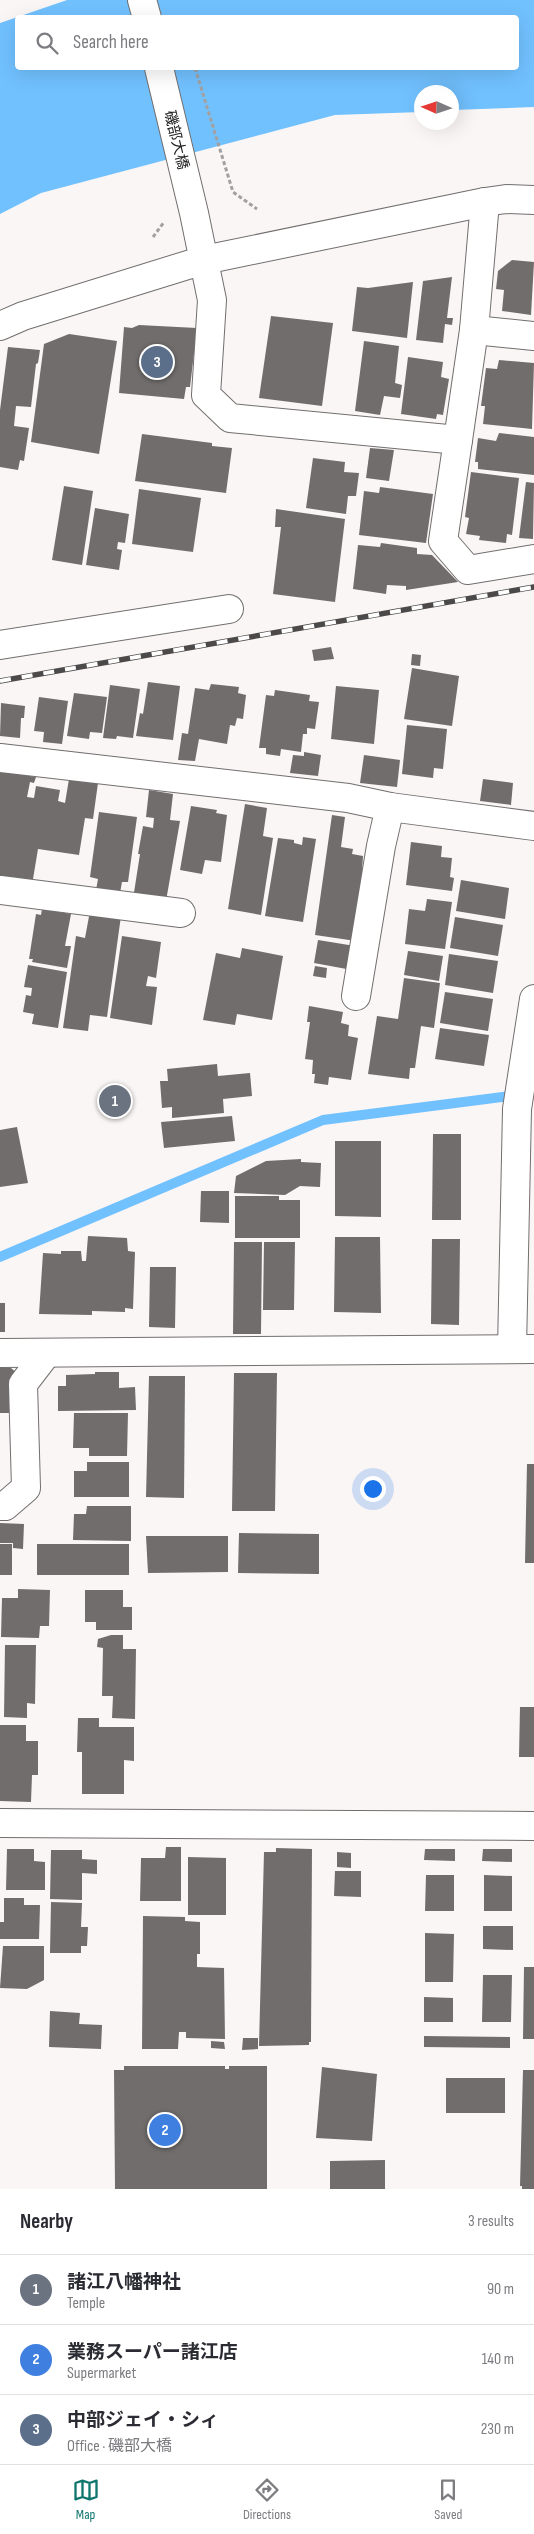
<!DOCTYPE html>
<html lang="en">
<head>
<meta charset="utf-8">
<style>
	body { margin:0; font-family:"Sofia Sans Condensed","Noto Sans JP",sans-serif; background:#f7f7f7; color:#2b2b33 }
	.compass { position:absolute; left:414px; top:85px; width:45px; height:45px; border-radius:50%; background:#fff; box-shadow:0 5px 20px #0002; rotate:273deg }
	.you { position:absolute; left:372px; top:1488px; width:18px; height:18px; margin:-12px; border:4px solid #fff; border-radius:50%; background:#1a73e8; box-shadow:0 0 0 8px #1a73e833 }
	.badge { display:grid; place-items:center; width:32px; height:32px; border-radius:50%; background:#0f766e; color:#fff; font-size:16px; font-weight:700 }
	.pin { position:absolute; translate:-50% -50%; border:2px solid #fff; box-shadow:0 1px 5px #0006 }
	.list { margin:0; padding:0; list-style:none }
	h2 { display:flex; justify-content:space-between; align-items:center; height:65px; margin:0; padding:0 20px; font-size:21px }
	h2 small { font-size:16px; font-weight:400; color:#7c7c81 }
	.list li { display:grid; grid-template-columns:32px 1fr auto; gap:15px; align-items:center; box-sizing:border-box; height:70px; padding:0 20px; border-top:1px solid #e1e1e2 }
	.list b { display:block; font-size:19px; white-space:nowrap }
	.list p { margin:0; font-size:16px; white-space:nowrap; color:#7c7c81 }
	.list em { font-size:16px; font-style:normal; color:#7c7c81 }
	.icon { flex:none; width:28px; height:28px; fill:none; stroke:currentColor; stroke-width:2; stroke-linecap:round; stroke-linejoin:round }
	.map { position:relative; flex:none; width:534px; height:2189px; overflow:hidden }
	.search { position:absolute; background:#fff; box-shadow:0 5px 20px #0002; left:15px; right:15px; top:15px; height:55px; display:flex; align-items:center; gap:12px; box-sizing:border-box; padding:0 18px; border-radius:5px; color:#7c7c81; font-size:19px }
	.sheet { height:275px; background:#fff }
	nav { display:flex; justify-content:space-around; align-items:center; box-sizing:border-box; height:70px; border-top:1px solid #e1e1e2; background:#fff; font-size:14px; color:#7c7c81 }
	nav a { display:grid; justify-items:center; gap:2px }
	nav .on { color:#0f766e }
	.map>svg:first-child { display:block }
	.water { fill:#71c1ff; fill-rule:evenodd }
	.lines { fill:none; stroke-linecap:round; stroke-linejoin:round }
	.stream { stroke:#71c1ff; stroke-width:10 }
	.building { fill:#716d6d }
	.minor-casing { stroke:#726e6e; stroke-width:30 }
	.path { stroke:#a4a0a0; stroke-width:3; stroke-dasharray:4 2.5; stroke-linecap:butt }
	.minor { stroke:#fff; stroke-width:28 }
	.rail-casing { stroke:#4b4949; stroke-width:5.5 }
	.rail { stroke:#fff; stroke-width:4; stroke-dasharray:11; stroke-linecap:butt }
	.labels { text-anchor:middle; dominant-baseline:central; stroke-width:4; stroke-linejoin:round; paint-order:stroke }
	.street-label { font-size:15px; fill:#232121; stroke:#fff }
</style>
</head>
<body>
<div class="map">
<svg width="534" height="2189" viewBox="0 0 534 2189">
	<rect width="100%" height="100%" fill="#fbf6f6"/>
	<path class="water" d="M67,0H534V107L452,110V92H422L421,112L335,115L41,193L0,214V23ZM18,18H516V68H18Z"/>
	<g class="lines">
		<polyline class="stream" points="0,1257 323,1120 534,1093"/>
	</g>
	<g class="building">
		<polygon points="512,260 534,262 531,315 502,311 504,290 496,289 498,271"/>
		<polygon points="452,277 447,318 453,318 452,325 445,324 443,343 416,340 423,281"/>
		<polygon points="413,282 407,338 352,331 357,287 368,288"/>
		<polygon points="271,316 333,323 322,406 259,398"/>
		<polygon points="139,325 197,328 190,387 186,387 184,399 119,393 124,327 132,328"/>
		<polygon points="69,334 117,341 99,454 31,442 44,344"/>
		<polygon points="364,341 399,346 395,383 402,385 400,398 384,396 380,415 355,411"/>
		<polygon points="8,347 40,350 38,363 36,364 31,407 16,406 14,426 29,428 24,461 20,460 18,470 0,467 0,410"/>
		<polygon points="408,357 443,362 441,377 449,379 443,415 437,414 436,419 401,414"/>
		<polygon points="499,360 534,363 532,429 483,424 485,406 481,406 486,368 497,369"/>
		<polygon points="499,433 534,437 534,475 478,469 478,462 475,462 478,438 496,441"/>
		<polygon points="142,434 212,443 212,446 232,448 226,493 135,481"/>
		<polygon points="370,448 394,450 389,481 366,478"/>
		<polygon points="313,458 345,462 344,472 359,473 356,496 348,496 346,514 306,508"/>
		<polygon points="471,472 519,478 512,535 507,534 506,543 479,540 480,536 466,534 469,518 465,517"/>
		<polygon points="526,482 534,483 533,539 519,538"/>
		<polygon points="64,486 93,491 82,565 52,560"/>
		<polygon points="380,487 433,494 426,543 359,535 364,491 379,493"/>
		<polygon points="139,489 201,498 193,552 132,544"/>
		<polygon points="95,508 129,514 125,543 118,542 117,549 122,550 119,570 86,565"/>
		<polygon points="276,509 345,519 335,602 273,594 281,527 275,527"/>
		<polygon points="381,543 417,548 417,554 432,555 458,582 406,590 406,586 387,585 386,594 353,589 358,545 380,547"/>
		<polygon points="331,647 334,659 314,661 312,650"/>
		<polygon points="412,654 421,655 420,666 411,665"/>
		<polygon points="412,668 459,676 452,726 404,719"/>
		<polygon points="148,682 180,686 173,740 136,736 140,713 143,714"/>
		<polygon points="211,684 239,687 238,693 246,695 243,719 237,718 235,726 230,725 227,744 199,739 195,761 178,760 182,733 188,734 195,688 209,690"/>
		<polygon points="110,685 140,689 133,738 117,736 116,739 103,738"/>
		<polygon points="336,686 379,690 374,744 331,739"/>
		<polygon points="275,690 310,695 309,701 319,702 315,729 307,728 307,734 303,734 301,752 281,749 280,756 266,754 266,748 259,748 266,695 274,696"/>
		<polygon points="74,693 107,697 102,733 90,732 89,739 67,736"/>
		<polygon points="39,697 68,701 62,744 43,742 44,732 34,731"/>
		<polygon points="1,703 25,706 24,718 21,718 20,738 0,736"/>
		<polygon points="407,725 447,729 443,769 434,768 433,778 402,774"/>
		<polygon points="304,752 321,755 318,776 290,773 293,755 304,756"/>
		<polygon points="364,755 400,760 397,787 360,783"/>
		<polygon points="0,771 36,777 34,783 30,782 27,797 34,798 36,786 60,790 58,801 65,803 69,779 98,783 93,819 85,818 79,855 38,849 32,885 0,880"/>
		<polygon points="483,779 513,783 511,805 480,801"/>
		<polygon points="149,790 173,794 170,820 180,821 166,901 133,899 140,854 138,854 143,826 153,828 154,818 146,817"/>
		<polygon points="245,804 267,808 263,836 273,838 261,915 228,909"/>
		<polygon points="191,806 217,810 216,813 227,815 221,862 205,860 202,874 180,870"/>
		<polygon points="99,812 137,817 128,882 122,882 120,893 96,890 98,879 90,877"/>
		<polygon points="332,815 345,817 341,847 353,849 352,854 363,856 362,871 366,872 356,941 315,935"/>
		<polygon points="303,837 316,839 303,922 265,916 278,838 294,840 294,843 302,845"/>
		<polygon points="411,842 442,846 441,857 452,858 450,877 454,878 452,891 406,885"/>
		<polygon points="461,880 509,888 505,919 456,911"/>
		<polygon points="427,899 452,902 445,949 405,944 409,909 425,911"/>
		<polygon points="42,909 71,914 65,946 71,946 67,968 32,962 33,959 29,959 36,914 41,915"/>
		<polygon points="90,911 121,916 107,1017 90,1015 88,1031 63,1028 76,936 85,938"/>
		<polygon points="455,917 503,925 498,956 450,948"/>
		<polygon points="122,936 161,942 156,978 148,976 146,986 157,987 152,1025 110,1018"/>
		<polygon points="318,940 361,947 352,970 314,963"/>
		<polygon points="242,948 283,956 272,1020 237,1014 235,1025 203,1020 216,953 240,958"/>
		<polygon points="408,951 443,956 439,981 404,975"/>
		<polygon points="449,954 498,961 493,993 445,985"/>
		<polygon points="28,965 67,972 58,1028 32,1024 34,1014 23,1012 26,995 31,996 32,988 24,987"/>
		<polygon points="315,966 327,968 326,978 313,976"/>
		<polygon points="404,978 440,983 434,1028 421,1026 415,1068 410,1068 409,1079 368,1074 377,1016 398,1019"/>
		<polygon points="445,992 493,999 488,1031 440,1023"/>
		<polygon points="309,1006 343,1012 341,1023 349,1025 348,1036 358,1038 351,1080 329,1077 328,1085 314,1083 315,1074 312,1074 313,1060 305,1059 310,1022 307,1022"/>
		<polygon points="440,1028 489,1035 484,1066 435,1059"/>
		<polygon points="217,1064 218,1076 250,1073 252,1096 223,1099 224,1113 172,1118 172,1107 162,1108 160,1081 168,1081 167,1069"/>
		<polygon points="232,1116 235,1141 164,1148 161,1122"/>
		<polygon points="17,1127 28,1183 0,1187 0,1130"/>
		<polygon points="433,1134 461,1134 461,1220 432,1220"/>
		<polygon points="335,1141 381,1141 381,1217 335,1216"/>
		<polygon points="301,1159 301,1162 321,1163 320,1187 300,1186 285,1195 234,1193 236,1176 266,1161"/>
		<polygon points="201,1191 229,1191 229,1223 200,1222"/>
		<polygon points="235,1196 279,1196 279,1200 300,1200 300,1238 235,1238"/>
		<polygon points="88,1236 127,1238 128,1251 135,1252 133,1309 125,1308 125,1312 92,1311 92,1315 39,1314 43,1253 61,1254 61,1251 81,1251 82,1261 86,1261"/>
		<polygon points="335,1237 380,1237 381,1313 334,1312"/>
		<polygon points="432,1239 460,1239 459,1325 431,1324"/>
		<polygon points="234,1242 262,1242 261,1334 233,1334"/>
		<polygon points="264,1242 295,1242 294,1310 263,1310"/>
		<polygon points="150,1267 176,1267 175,1328 149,1327"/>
		<rect x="0" y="1303" width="5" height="29"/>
		<polygon points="0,1368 11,1368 18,1374 23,1413 0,1413"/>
		<polygon points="95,1372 119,1372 119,1388 135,1387 136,1410 58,1411 58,1386 66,1386 66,1375 95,1374"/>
		<polygon points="234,1373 277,1373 275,1511 232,1511"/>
		<polygon points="149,1376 185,1376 184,1498 146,1497"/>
		<polygon points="74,1413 128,1413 127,1456 89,1456 89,1448 73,1448"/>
		<polygon points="87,1462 129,1462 129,1497 74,1497 74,1471 87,1471"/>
		<polygon points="527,1464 534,1464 534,1563 525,1563"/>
		<polygon points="87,1506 131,1506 131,1541 73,1540 74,1514 86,1514"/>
		<polygon points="0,1523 24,1524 23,1549 13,1548 13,1543 0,1543"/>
		<polygon points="239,1533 319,1534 319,1574 238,1573"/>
		<polygon points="146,1536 228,1536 228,1572 148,1573"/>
		<rect x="0" y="1544" width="12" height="31"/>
		<rect x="37" y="1544" width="92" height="31"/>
		<polygon points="18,1589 50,1590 49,1626 40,1626 39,1638 1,1637 2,1598 18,1598"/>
		<polygon points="85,1590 123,1590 123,1607 132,1607 132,1630 96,1630 96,1622 85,1622"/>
		<polygon points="111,1635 123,1635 123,1649 136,1649 135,1719 112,1718 113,1696 102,1696 103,1648 97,1647 98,1639"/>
		<polygon points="5,1645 36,1645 35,1704 27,1703 27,1718 4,1717"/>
		<polygon points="520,1707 534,1707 534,1757 519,1757"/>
		<polygon points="78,1718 99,1718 99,1727 134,1727 134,1761 124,1760 124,1794 82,1794 82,1752 77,1752"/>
		<polygon points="0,1725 26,1725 26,1741 38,1741 38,1775 32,1775 31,1802 0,1801"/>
		<polygon points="166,1847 181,1847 181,1901 140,1901 141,1858 165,1858"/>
		<polygon points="276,1848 312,1849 311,2042 309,2042 309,2045 259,2046 264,1852 276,1852"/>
		<polygon points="7,1849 34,1849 34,1861 45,1862 45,1890 6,1890"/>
		<polygon points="425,1849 455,1849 455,1861 424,1860"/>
		<polygon points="483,1849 512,1849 512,1862 482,1861"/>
		<polygon points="51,1850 82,1850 82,1859 97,1860 97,1874 82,1873 82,1900 50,1899"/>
		<polygon points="337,1852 351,1853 351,1868 337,1867"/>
		<polygon points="188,1857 226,1858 226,1915 188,1915"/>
		<polygon points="335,1871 361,1871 361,1897 334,1896"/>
		<polygon points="426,1875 454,1875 454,1911 425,1911"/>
		<polygon points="484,1875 512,1876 512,1911 484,1911"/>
		<polygon points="4,1898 24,1898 24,1905 40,1905 39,1939 0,1939 0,1922 4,1922"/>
		<polygon points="51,1902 82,1903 81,1927 88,1927 87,1946 81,1946 81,1953 50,1953"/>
		<polygon points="143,1916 185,1917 185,1921 200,1922 200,1954 197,1954 197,1967 224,1968 225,2039 186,2038 186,2032 179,2032 178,2049 142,2049"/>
		<polygon points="483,1926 513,1926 513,1950 483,1949"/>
		<polygon points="425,1933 454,1934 453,1982 425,1982"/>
		<polygon points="3,1946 44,1946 44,1980 27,1989 0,1988"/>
		<polygon points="524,1967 534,1967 534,2039 523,2039"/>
		<polygon points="483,1975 512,1975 511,2022 482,2022"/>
		<polygon points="424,1997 453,1998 453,2022 424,2022"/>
		<polygon points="50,2011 80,2013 79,2024 102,2025 101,2049 49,2047"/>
		<polygon points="424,2036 510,2037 510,2048 424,2047"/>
		<polygon points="243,2038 258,2038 258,2049 242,2050"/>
		<polygon points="211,2041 224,2042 225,2049 211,2048"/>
		<polygon points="124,2066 225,2066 225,2069 229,2069 229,2066 267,2066 267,2189 115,2189 114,2070 124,2070"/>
		<polygon points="322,2067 377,2074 372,2141 316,2138"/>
		<polygon points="523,2070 534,2070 534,2189 522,2189 522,2186 520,2186"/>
		<rect x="446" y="2078" width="59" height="35"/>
		<polygon points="385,2160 385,2189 330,2189 330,2161"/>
	</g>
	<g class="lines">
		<defs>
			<g id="minor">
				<polyline points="142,0 147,18"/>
				<polyline points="159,68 194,213 212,300 206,395 230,418 458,440 443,541 468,570 534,559"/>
				<polyline points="0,326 23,316 204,260 485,202 506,199 534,200"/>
				<polyline points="474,330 534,336"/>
				<polyline points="458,440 474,330 485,202"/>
				<polyline points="0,645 229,609"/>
				<polyline points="0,758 348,798 390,807 534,826"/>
				<polyline points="0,890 181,913"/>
				<polyline points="356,996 381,846 390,807"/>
				<polyline points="512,1349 517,1109 534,999"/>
				<polyline points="0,1353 534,1349"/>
				<polyline points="0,1506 5,1506 26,1488 23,1384 46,1354"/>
				<polyline points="0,1823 534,1826"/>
			</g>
		</defs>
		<use href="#minor" class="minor-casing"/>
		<g class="path">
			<polyline points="195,68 233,192 257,209"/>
			<polyline points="153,237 164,222"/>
		</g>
		<use href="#minor" class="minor"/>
		<defs>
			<polyline id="rail" points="0,681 534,587"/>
		</defs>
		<use href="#rail" class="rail-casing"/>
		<use href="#rail" class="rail"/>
	</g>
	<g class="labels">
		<g class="street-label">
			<text transform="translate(176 140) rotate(76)">磯部大橋</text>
		</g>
	</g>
</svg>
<svg class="compass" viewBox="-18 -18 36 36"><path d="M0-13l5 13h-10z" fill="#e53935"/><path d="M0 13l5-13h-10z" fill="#7c7c81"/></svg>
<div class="you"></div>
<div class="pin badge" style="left:115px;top:1101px;background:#6b7280">1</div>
<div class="pin badge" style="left:165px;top:2130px;background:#3f7fe0">2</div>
<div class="pin badge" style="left:157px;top:362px;background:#5c6f8a">3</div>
<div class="search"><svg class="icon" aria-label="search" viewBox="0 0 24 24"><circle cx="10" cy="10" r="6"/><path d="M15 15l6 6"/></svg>Search here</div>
</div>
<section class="sheet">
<h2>Nearby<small>3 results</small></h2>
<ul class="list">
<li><span class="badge" style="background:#6b7280">1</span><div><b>諸江八幡神社</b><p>Temple</p></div><em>90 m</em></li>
<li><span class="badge" style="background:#3f7fe0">2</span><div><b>業務スーパー諸江店</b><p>Supermarket</p></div><em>140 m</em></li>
<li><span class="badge" style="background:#5c6f8a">3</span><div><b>中部ジェイ・シィ</b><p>Office · 磯部大橋</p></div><em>230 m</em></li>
</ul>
</section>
<nav>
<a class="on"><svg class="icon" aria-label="map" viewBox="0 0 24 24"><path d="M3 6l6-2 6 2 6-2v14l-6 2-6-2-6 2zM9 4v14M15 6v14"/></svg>Map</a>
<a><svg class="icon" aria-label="directions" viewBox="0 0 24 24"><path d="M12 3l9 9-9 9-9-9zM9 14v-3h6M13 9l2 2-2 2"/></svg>Directions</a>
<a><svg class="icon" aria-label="saved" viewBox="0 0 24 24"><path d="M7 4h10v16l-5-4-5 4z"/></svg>Saved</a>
</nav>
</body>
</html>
